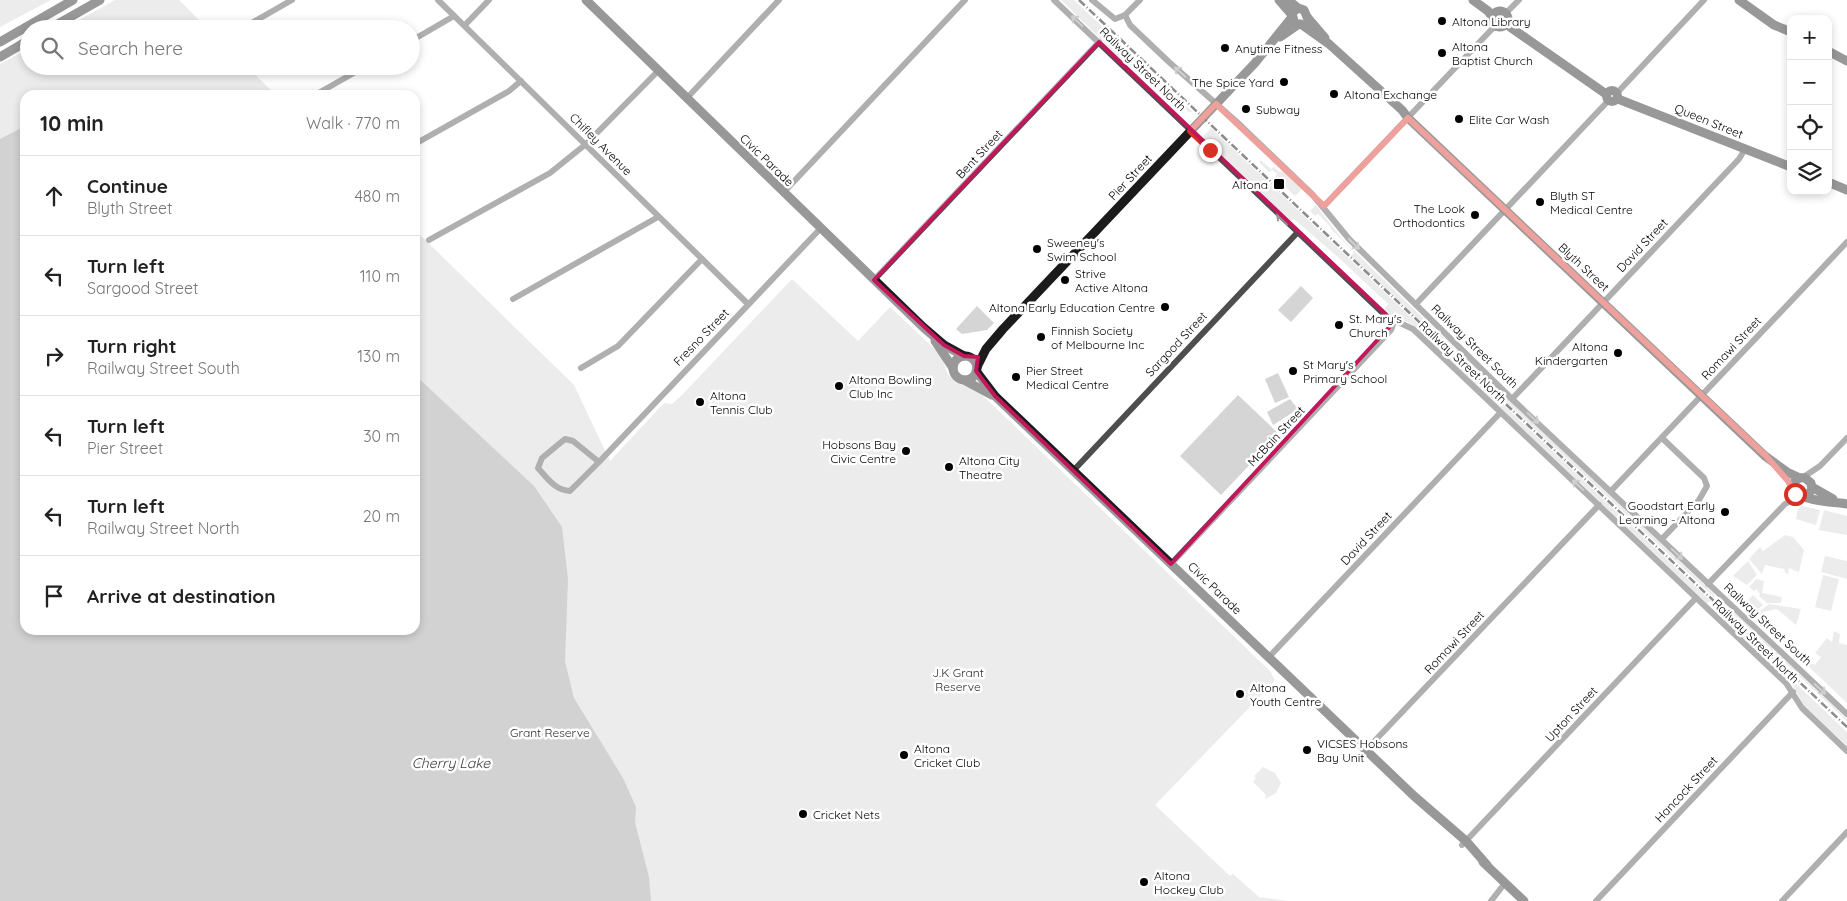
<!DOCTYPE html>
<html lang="en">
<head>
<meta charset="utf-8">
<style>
	body { margin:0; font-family:Quicksand,sans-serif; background:#f2f2f2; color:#222 }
	.controls { position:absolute; right:15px; top:15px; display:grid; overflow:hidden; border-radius:10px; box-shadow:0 2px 8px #0003 }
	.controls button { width:45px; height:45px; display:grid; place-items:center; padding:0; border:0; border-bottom:1px solid #e0e0e0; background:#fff; color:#222; font:25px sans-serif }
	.stop { position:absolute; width:15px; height:15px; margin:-11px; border:4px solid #d93025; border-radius:50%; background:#fff }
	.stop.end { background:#d93025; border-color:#fff; box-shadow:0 1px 5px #0008 }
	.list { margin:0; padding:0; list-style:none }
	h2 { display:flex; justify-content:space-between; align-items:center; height:65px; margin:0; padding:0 20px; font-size:21px }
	h2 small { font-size:16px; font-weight:400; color:#767676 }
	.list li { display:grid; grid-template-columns:32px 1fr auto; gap:15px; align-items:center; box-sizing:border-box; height:80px; padding:0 20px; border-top:1px solid #e0e0e0 }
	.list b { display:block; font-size:19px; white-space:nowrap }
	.list p { margin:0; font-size:16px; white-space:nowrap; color:#767676 }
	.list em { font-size:16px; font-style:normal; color:#767676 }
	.icon { flex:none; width:28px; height:28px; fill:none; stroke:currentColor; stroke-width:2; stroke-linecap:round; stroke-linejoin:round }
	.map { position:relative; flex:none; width:1847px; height:901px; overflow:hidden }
	.search { position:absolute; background:#fff; box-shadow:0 2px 8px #0003; left:20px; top:20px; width:400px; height:55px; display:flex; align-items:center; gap:12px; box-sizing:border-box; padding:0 18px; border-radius:28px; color:#767676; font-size:19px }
	.panel { position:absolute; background:#fff; box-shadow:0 2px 8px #0003; left:20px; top:90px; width:400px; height:545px; border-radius:15px }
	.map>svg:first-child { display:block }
	.green { fill:#d5d5d5 }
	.water { fill:#9c9c9c }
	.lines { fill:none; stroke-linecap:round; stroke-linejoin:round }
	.street { stroke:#4e4e4e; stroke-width:6 }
	.secondary { stroke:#1b1b1b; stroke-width:9 }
	.rail { stroke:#000; stroke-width:2.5; stroke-dasharray:8 2.5 1 2.5; stroke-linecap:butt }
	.oneway { stroke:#959595 }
	.route { stroke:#d93025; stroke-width:6 }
	.marked { fill:none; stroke:#c2185b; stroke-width:4; stroke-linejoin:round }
	.poi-dot { fill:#000; stroke:#fff; stroke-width:2 }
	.labels { text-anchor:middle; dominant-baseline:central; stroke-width:5; stroke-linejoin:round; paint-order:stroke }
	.poi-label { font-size:12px; fill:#000; stroke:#fff; text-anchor:start }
	.street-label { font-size:12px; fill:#000; stroke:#fff }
	.park-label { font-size:12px; fill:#2c2c2c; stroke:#fff }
	.water-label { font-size:14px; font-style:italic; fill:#3d3d3d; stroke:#fff }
</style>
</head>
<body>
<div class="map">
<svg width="1847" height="901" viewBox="0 0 1847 901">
	<rect width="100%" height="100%" fill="#fff"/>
	<g class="green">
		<polygon points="0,0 51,0 0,27"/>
		<polygon points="115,0 179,0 208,29 63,29"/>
		<polygon points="1061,0 1074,0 1192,111 1190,113 1133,59 1127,65"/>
		<polygon points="29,48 29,66 246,66 276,95 25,95 25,630 415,630 415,230 574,385 610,461 664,403 672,404 682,395 792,279 858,341 890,307 942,356 947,373 956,383 977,390 1270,671 1275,680 1272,684 1155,805 1230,876 1233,874 1259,897 1287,901 0,901 0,64"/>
		<polygon points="1211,128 1711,601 1707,603 1721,617 1412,324 1391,316 1384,309 1388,304 1340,259 1294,219 1291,221 1202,138"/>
		<polygon points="1261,160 1271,169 1274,167 1280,172 1283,171 1302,189 1295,196 1275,177 1277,174 1272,170 1269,172 1259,162"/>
		<polygon points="1316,205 1342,239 1423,318 1714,594 1715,598 1351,256 1354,252 1330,228 1331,227 1318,214 1315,216 1310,211"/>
		<polygon points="1301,286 1313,298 1291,322 1278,310"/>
		<polygon points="977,306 994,323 987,330 962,334 956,329"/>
		<polygon points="1278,373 1289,397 1275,403 1265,379"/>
		<polygon points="1238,395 1279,434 1221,495 1180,456"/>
		<polygon points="1290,399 1298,409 1273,425 1267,412"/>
		<polygon points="1802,506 1820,510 1816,525 1796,519 1798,509"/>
		<polygon points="1824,510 1847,516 1847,535 1819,530"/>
		<polygon points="1785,535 1793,537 1804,550 1799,572 1789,568 1788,574 1786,574 1784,569 1765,565 1762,574 1749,559 1760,547 1763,551"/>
		<polygon points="1825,556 1847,561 1847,579 1821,572"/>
		<polygon points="1748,561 1757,575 1747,585 1733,576"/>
		<polygon points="1823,575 1839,579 1831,611 1815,607"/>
		<polygon points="1756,579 1764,581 1762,593 1782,597 1781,603 1767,603 1759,596 1760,594 1756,589 1754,591 1749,587"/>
		<polygon points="1753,595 1763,605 1753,614 1743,606"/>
		<polygon points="1769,604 1801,609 1796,625 1777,609 1763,612 1756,618 1754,616"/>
		<polygon points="1713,605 1847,732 1847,746 1805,707 1791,683 1723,619 1724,616"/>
		<polygon points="1732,610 1847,719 1847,721 1730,611"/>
		<polygon points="1834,631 1840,634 1839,643 1847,645 1847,703 1806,664 1808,661 1815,665 1821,657 1815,653 1827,638 1832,642"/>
		<polygon points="1263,767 1275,773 1281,783 1276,793 1265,799 1266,795 1253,782 1256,778 1254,776"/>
	</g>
	<polygon class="water" points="25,126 25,630 415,630 415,375 534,486 562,527 568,579 565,661 574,698 623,778 636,807 635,822 649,877 651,901 0,901 0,139"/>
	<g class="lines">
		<g class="street">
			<polyline points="438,0 748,304"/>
			<polyline points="1054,0 1387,317 1413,329 1786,683 1802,708 1847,751"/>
			<polyline points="1092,0 1115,19 1125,15 1140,0"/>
			<polyline points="1508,11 1519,0"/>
			<polyline points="1125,15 1130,25 1169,62 1238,123 1312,194 1349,239 1512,399 1847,714"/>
			<polyline points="465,25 489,0"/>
			<polyline points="241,29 292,0"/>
			<polyline points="411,41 454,16"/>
			<polyline points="1617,93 1704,0"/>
			<polyline points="315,95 366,66"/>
			<polyline points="686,99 779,0"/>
			<polyline points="415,144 509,91 521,81"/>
			<polyline points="783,193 965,0"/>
			<polyline points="1324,206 1492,29 1498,27"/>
			<polyline points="429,240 550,173 586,144 658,71"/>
			<polyline points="874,280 1099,42"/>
			<polyline points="513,299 658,217"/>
			<polyline points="1416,304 1608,101"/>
			<polyline points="581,368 618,346 702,259"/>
			<polyline points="1512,399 1739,159 1745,149"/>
			<polyline points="1662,438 1704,478 1707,486 1699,500 1662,539"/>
			<path d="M599,462L573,441L565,439L542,458L538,468C548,479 555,490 570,491L599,462L820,229"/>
			<polyline points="1073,471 1297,233"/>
			<polyline points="1802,478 1820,466 1847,438"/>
			<polyline points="1611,491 1847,242"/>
			<polyline points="1171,564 1391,330 1394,322"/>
			<polyline points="1708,584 1785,504 1799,496"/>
			<polyline points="1269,657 1500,413"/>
			<polyline points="1366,750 1599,505"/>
			<polyline points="1462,845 1696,598"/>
			<polyline points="1491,901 1505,883"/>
			<polyline points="1596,901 1793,692"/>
			<polyline points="1782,901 1847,832"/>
		</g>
		<g class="secondary">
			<polyline points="586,0 923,327 944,345 964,356"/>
			<polyline points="1279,0 1292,15"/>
			<polyline points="1288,0 1298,8 1304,10 1307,17"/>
			<polyline points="1473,0 1488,11 1492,17"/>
			<polyline points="1739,0 1774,25 1791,32"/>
			<circle cx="1500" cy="19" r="8"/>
			<polyline points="1307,17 1325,38"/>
			<polyline points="1294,21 1292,13 1298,8"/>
			<polyline points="1507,22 1510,27 1606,94"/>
			<polyline points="1301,24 1329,44 1402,110 1408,118 1765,456 1787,472 1800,478"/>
			<polyline points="49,29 100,0"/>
			<polyline points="1280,37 1299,24"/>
			<polyline points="0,42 73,0"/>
			<polyline points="1828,51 1847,61"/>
			<polyline points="0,57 29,40"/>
			<circle cx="1612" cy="96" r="5.5"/>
			<polyline points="1618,99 1791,167"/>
			<polyline points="1828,182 1847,190"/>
			<polyline points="935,341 953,368"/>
			<circle cx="965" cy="368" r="12"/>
			<polyline points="977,367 986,349 1003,329 1255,63 1292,17"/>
			<polyline points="976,371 995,396 1414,796 1466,841 1487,865"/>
			<polyline points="964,380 992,395"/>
			<polyline points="1812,487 1833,499"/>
			<path d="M1802,497L1807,496L1812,489L1811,483L1805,478C1797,477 1792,482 1793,490C1800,501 1834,502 1847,504"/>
			<polyline points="1483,862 1524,901"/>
		</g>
		<polyline class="rail" points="1079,0 1847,727"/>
	</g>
	<defs><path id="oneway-shaft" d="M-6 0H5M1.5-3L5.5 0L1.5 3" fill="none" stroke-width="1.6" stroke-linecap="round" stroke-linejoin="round" transform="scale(1.25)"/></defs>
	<g class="oneway">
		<use href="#oneway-shaft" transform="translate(1077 21) rotate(-137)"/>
		<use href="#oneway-shaft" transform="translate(1180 72) rotate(-138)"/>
		<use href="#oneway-shaft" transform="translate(1282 219) rotate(-136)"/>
		<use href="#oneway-shaft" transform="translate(1354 244) rotate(45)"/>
		<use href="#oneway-shaft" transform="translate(1533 418) rotate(43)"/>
		<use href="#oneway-shaft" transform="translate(1578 485) rotate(-137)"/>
		<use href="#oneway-shaft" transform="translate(1677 554) rotate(43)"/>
		<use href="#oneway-shaft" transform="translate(1820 689) rotate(43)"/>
	</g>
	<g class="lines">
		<polyline class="route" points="1210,150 1190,131 1216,104 1324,206 1408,118 1766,456 1788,481 1795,494"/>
	</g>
	<path d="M0 0H1847V901H0ZM1099,42L1394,322L1171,564L995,396L976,371L978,357L964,356L944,345L874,280Z" fill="#fff" fill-opacity=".55" fill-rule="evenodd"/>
	<path class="marked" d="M1099,42L1394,322L1171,564L995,396L976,371L978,357L964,356L944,345L874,280Z"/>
	<g class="poi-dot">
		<circle cx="1442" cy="21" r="5"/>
		<circle cx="1225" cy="48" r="5"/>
		<circle cx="1442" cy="53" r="5"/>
		<circle cx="1284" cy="82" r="5"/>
		<circle cx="1334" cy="94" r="5"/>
		<circle cx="1246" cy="109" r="5"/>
		<circle cx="1459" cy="119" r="5"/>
		<rect x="1273" y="178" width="12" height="12" rx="2.5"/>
		<circle cx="1540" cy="202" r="5"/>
		<circle cx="1475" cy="215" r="5"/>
		<circle cx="1037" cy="249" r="5"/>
		<circle cx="1065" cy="280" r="5"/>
		<circle cx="1165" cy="307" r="5"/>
		<circle cx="1339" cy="325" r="5"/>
		<circle cx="1041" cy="337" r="5"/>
		<circle cx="1618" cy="353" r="5"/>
		<circle cx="1293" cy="371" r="5"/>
		<circle cx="1016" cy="377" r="5"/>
		<circle cx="839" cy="386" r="5"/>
		<circle cx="700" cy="402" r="5"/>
		<circle cx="906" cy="451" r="5"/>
		<circle cx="949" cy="467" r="5"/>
		<circle cx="1725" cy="512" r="5"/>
		<circle cx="1240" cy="694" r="5"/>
		<circle cx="1307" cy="750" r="5"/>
		<circle cx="904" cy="755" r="5"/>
		<circle cx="803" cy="814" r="5"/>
		<circle cx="1144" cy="882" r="5"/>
	</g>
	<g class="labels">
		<g class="poi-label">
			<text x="1452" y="21">Altona Library</text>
			<text x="1452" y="46">Altona<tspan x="1452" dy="14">Baptist Church</tspan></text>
			<text x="1235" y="48">Anytime Fitness</text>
			<text x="1274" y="82" text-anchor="end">The Spice Yard</text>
			<text x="1344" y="94">Altona Exchange</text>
			<text x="1256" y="109">Subway</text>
			<text x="1469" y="119">Elite Car Wash</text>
			<text x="1268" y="184" text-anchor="end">Altona</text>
			<text x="1550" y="195">Blyth ST<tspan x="1550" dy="14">Medical Centre</tspan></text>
			<text x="1465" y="208" text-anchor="end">The Look<tspan x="1465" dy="14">Orthodontics</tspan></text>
			<text x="1047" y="242">Sweeney's<tspan x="1047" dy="14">Swim School</tspan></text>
			<text x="1075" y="273">Strive<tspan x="1075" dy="14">Active Altona</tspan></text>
			<text x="1155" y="307" text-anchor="end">Altona Early Education Centre</text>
			<text x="1349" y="318">St. Mary's<tspan x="1349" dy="14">Church</tspan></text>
			<text x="1051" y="330">Finnish Society<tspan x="1051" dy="14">of Melbourne Inc</tspan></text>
			<text x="1608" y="346" text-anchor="end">Altona<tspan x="1608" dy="14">Kindergarten</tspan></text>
			<text x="1303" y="364">St Mary's<tspan x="1303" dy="14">Primary School</tspan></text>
			<text x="1026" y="370">Pier Street<tspan x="1026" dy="14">Medical Centre</tspan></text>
			<text x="849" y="379">Altona Bowling<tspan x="849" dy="14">Club Inc</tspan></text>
			<text x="710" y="395">Altona<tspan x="710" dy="14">Tennis Club</tspan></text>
			<text x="896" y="444" text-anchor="end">Hobsons Bay<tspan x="896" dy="14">Civic Centre</tspan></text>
			<text x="959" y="460">Altona City<tspan x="959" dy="14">Theatre</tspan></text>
			<text x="1715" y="505" text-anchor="end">Goodstart Early<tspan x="1715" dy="14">Learning - Altona</tspan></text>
			<text x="1250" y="687">Altona<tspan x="1250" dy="14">Youth Centre</tspan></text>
			<text x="1317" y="743">VICSES Hobsons<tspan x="1317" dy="14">Bay Unit</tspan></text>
			<text x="914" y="748">Altona<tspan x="914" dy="14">Cricket Club</tspan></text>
			<text x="813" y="814">Cricket Nets</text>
			<text x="1154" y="875">Altona<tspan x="1154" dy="14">Hockey Club</tspan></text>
		</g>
		<g class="street-label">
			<text transform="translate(1143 69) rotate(44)">Railway Street North</text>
			<text transform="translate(1709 121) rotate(22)">Queen Street</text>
			<text transform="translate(601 144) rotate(45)">Chifley Avenue</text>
			<text transform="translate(979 154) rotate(-47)">Bent Street</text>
			<text transform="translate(767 160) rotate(44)">Civic Parade</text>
			<text transform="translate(1130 177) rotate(-47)">Pier Street</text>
			<text transform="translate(1642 245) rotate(-47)">David Street</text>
			<text transform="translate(1584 267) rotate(43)">Blyth Street</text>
			<text transform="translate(701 337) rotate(-46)">Fresno Street</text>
			<text transform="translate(1176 344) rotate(-47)">Sargood Street</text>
			<text transform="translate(1475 346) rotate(44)">Railway Street South</text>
			<text transform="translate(1731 348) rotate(-47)">Romawi Street</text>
			<text transform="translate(1463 362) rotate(43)">Railway Street North</text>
			<text transform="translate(1276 436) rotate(-47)">McBain Street</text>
			<text transform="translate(1366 538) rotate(-47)">David Street</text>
			<text transform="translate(1215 588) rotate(44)">Civic Parade</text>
			<text transform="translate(1768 624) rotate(43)">Railway Street South</text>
			<text transform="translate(1756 641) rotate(44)">Railway Street North</text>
			<text transform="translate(1454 642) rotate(-47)">Romawi Street</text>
			<text transform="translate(1571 714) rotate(-47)">Upton Street</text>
			<text transform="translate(1686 789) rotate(-47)">Hancock Street</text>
		</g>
		<g class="park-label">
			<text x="958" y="672">J.K Grant<tspan x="958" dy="14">Reserve</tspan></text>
			<text x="550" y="732">Grant Reserve</text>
		</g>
		<g class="water-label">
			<text x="451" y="763">Cherry Lake</text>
		</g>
	</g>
</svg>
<div class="controls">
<button>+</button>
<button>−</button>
<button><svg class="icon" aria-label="locate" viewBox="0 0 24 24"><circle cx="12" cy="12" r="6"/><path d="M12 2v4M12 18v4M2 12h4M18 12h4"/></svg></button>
<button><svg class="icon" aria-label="layers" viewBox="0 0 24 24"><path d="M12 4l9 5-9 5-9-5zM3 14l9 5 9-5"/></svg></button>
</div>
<div class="stop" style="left:1795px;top:494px"></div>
<div class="stop end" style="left:1210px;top:150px"></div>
<div class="search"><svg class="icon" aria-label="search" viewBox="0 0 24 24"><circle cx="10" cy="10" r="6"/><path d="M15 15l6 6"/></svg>Search here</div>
<section class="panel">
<h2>10 min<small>Walk · 770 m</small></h2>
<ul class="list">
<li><svg class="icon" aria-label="ahead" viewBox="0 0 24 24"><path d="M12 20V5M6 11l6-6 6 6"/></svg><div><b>Continue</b><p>Blyth Street</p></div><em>480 m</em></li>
<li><svg class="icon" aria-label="left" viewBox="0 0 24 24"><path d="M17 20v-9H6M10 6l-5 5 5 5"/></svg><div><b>Turn left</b><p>Sargood Street</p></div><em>110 m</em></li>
<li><svg class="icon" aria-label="right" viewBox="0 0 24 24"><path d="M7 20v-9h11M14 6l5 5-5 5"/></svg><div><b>Turn right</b><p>Railway Street South</p></div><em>130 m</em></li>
<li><svg class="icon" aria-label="left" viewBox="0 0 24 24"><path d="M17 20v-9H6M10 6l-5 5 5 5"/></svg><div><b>Turn left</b><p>Pier Street</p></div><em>30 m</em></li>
<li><svg class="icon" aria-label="left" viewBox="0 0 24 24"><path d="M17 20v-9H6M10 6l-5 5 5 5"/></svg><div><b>Turn left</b><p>Railway Street North</p></div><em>20 m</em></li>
<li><svg class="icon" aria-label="arrive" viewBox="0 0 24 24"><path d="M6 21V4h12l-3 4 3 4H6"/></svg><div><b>Arrive at destination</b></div></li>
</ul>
</section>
</div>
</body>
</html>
